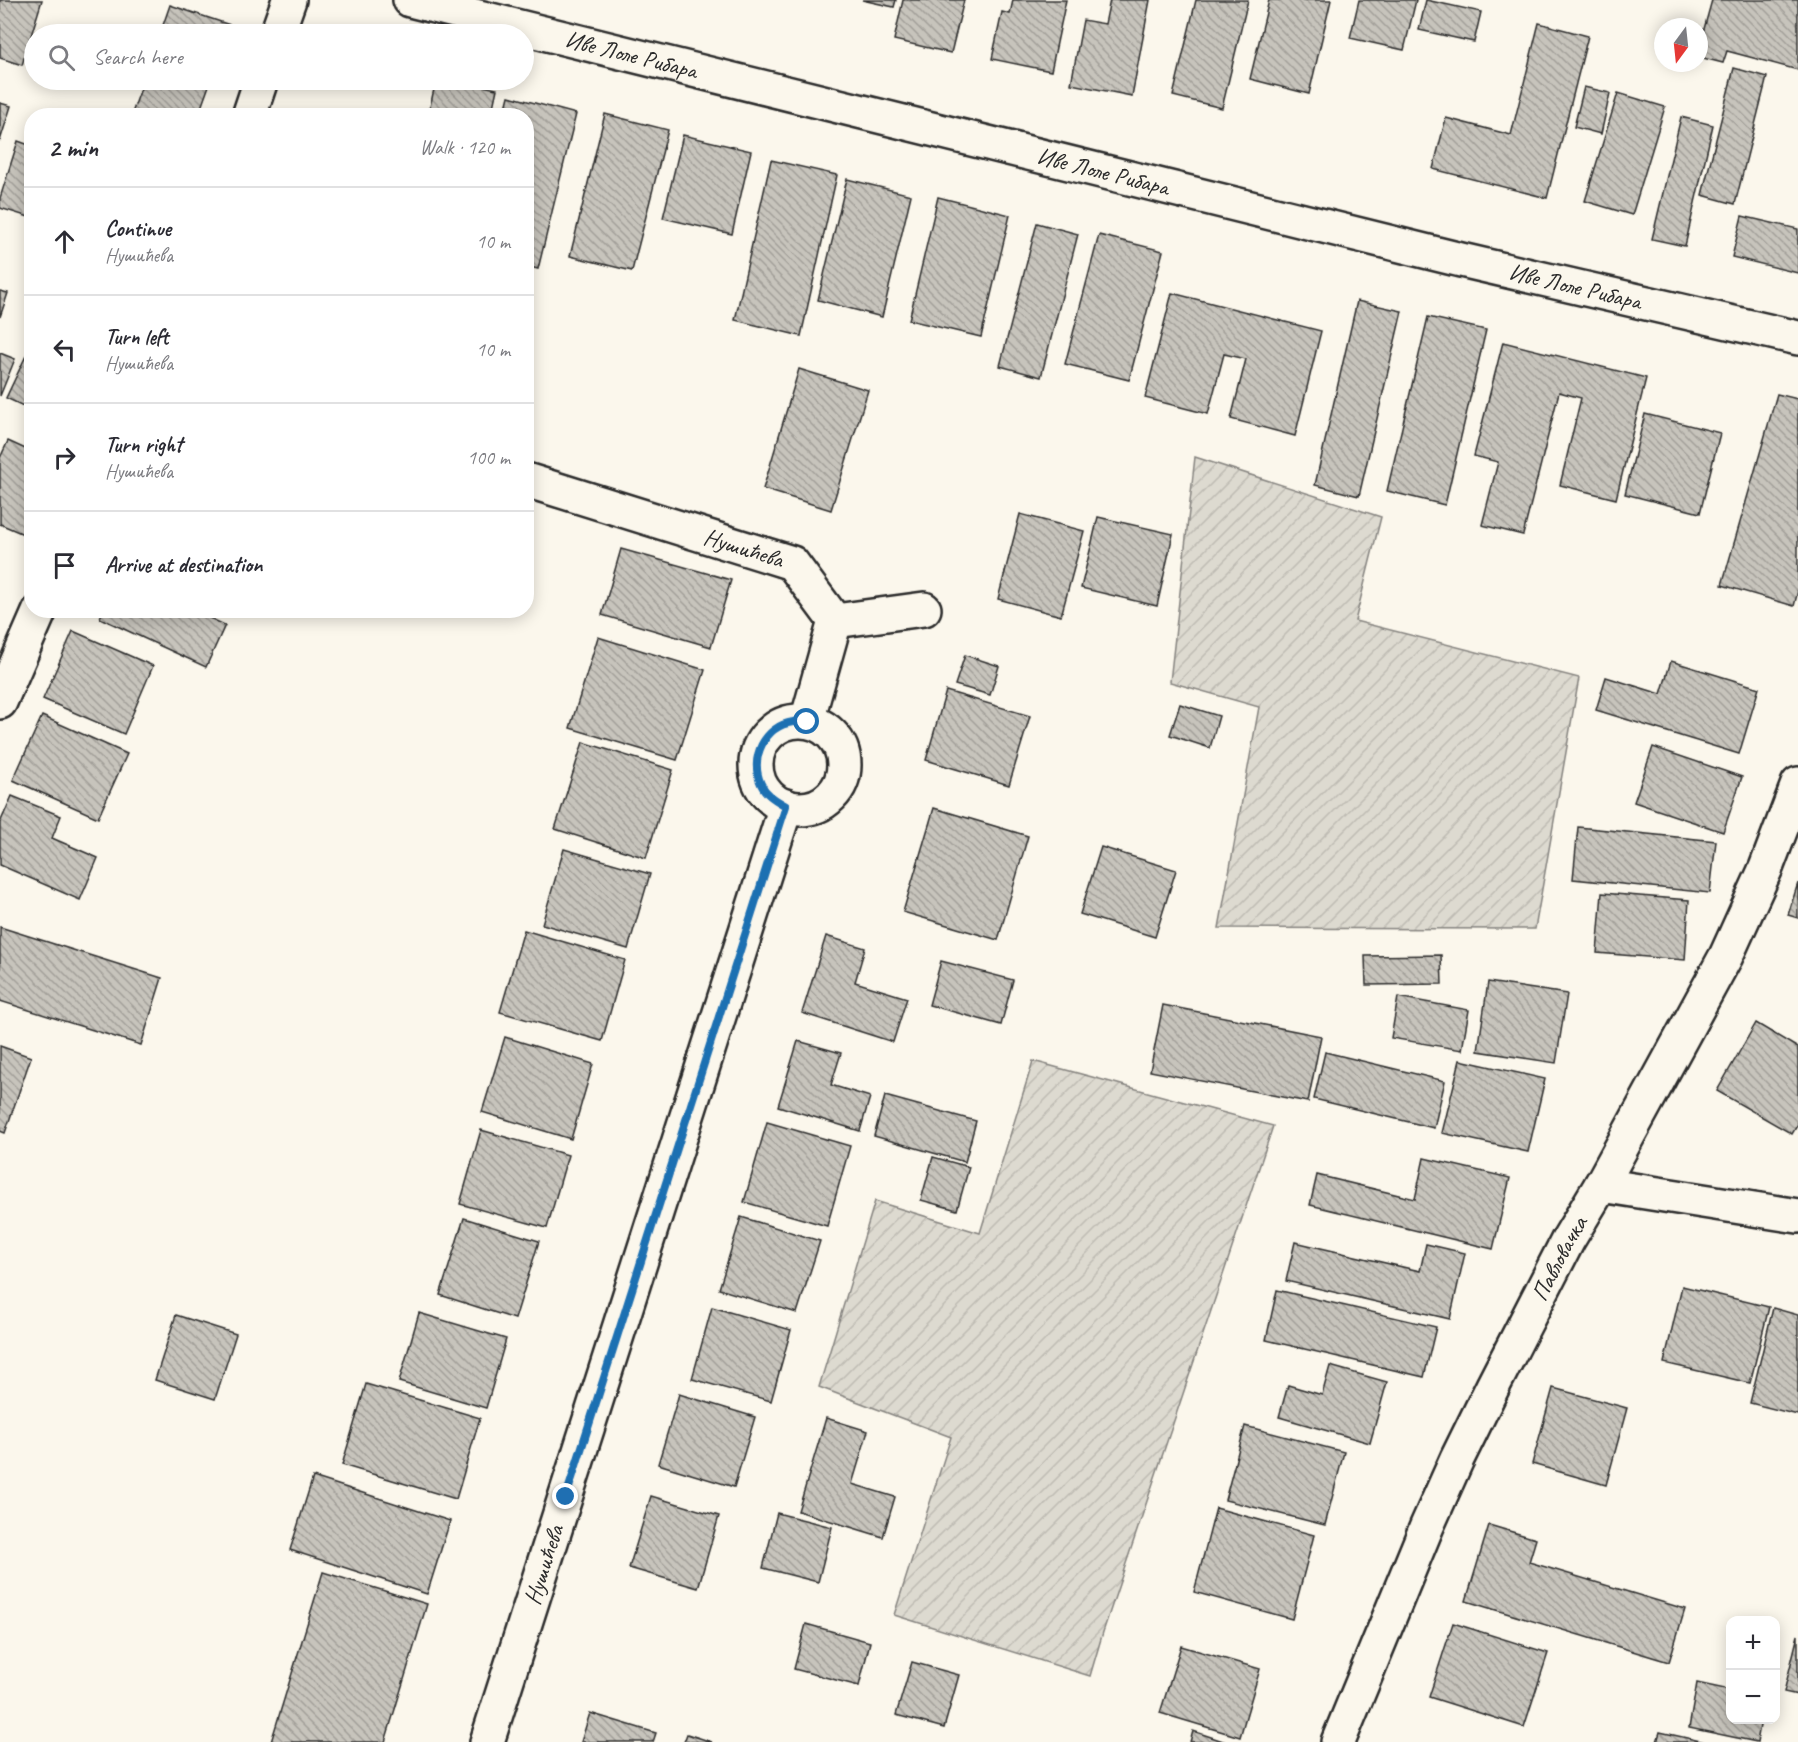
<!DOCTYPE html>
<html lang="en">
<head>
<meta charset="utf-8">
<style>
	body { margin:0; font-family:Caveat,sans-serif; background:#f2f2f3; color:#2b2b33 }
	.controls { position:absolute; right:18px; bottom:18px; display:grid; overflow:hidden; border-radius:12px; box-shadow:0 3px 15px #0003 }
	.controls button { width:54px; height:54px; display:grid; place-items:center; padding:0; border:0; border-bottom:2px solid #e1e1e2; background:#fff; color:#2b2b33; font:30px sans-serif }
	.compass { position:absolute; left:1654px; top:18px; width:54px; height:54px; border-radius:50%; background:#fff; box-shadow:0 3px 15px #0003; rotate:195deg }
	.stop { position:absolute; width:18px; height:18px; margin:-14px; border:4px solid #1f6fb2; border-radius:50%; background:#fff }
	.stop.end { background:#1f6fb2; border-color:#fff; box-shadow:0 2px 6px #0008 }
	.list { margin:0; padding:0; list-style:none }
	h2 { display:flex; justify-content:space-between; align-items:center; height:78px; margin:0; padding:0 24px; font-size:26px }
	h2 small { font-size:20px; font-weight:400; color:#7c7c81 }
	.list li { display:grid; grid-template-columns:39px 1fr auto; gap:18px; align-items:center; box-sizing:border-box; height:108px; padding:0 24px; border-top:2px solid #e1e1e2 }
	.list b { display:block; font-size:22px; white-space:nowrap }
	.list p { margin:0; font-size:20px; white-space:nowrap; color:#7c7c81 }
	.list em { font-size:20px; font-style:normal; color:#7c7c81 }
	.icon { flex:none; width:33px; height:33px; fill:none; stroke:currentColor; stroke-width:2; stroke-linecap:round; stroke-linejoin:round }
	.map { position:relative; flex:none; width:1798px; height:1742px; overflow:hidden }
	.search { position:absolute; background:#fff; box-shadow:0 3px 15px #0003; left:24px; top:24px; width:510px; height:66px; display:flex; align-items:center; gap:15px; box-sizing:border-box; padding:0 21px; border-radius:33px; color:#7c7c81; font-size:22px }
	.panel { position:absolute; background:#fff; box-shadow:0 3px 15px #0003; left:24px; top:108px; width:510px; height:510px; border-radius:24px }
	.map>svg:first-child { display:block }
	.garden { fill:url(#garden-furrows); stroke:#84827e; stroke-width:1.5 }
	.building { fill:url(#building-back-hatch); stroke:#2b2b2b; stroke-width:1.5 }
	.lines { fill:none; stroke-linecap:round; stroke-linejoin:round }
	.minor-casing { stroke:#2b2b2b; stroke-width:38 }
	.tertiary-casing { stroke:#2b2b2b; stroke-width:38 }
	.minor { stroke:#fbf7ec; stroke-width:33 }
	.tertiary { stroke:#fbf7ec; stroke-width:33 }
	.route { stroke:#1f6fb2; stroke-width:8 }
	.labels { text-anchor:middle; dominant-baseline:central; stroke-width:5; stroke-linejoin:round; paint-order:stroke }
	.street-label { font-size:24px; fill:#2b2b2b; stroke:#fbf7ec }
</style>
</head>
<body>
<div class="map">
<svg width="1798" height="1742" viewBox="0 0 1798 1742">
	<defs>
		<pattern id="garden-furrows" width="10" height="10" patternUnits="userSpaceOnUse" patternTransform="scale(1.5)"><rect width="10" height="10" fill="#dddad0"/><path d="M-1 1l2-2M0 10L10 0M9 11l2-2" fill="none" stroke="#bebbb3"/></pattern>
		<pattern id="building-back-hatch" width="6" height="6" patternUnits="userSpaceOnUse" patternTransform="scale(1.5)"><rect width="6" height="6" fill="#c7c4bc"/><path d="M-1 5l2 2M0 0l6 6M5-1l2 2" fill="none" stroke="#a29f99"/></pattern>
	</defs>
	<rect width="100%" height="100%" fill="#fbf7ec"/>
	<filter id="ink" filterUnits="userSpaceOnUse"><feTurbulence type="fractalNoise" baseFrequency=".0167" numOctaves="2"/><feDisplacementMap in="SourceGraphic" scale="12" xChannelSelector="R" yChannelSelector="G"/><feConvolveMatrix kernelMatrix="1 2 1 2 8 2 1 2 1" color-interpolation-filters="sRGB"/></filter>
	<g filter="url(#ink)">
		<g class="garden">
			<polygon points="1195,457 1381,517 1355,621 1579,678 1535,929 1219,928 1259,707 1170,682"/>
			<polygon points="1033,1061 1273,1126 1103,1632 1090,1676 894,1615 951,1437 819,1387 875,1201 980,1233"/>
		</g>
		<g class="building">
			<polygon points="0,0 42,0 22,65 0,58"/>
			<polygon points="862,0 896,0 894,7"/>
			<polygon points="903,0 964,0 951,53 894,40"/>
			<polygon points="1013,0 1066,0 1051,71 992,59 1002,12 1010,14"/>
			<polygon points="1110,0 1150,0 1132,96 1071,84 1083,20 1105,24"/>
			<polygon points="1196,0 1248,0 1222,108 1173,96"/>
			<polygon points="1269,0 1331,0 1309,94 1250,79"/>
			<polygon points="1359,0 1416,0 1404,50 1350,38"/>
			<polygon points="1426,0 1481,12 1474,42 1419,30"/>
			<polygon points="1712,0 1798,0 1798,70 1727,51 1723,63 1699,57 1699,47"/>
			<polygon points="170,5 230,25 227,34 160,34"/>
			<polygon points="1539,23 1588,36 1547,198 1433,169 1446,118 1511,135"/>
			<polygon points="1734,68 1767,77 1735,204 1702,195"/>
			<polygon points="144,80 211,80 198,116 131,116"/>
			<polygon points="436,80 455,80 497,89 491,116 428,116"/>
			<polygon points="1584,87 1610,93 1601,134 1574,127"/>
			<polygon points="1618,93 1665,107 1632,215 1585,201"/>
			<polygon points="509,96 576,114 538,269 526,266 526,116 504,116"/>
			<polygon points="0,103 11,106 0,141"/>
			<polygon points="605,114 668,130 632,271 570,256"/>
			<polygon points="1681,117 1713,125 1685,246 1652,239"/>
			<polygon points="683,135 751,151 732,234 663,218"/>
			<polygon points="18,141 32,146 32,218 0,208 0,198"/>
			<polygon points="771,160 837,175 801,336 735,320"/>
			<polygon points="847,179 911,195 882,317 818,300"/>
			<polygon points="938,197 1010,215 981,337 909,320"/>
			<polygon points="1742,216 1798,229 1798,273 1732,257"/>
			<polygon points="1037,223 1078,234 1041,377 1000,366"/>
			<polygon points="1099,235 1163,251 1129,380 1065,364"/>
			<polygon points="0,291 8,293 0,317"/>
			<polygon points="1172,293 1321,331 1295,436 1231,419 1246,359 1224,354 1208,414 1145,398"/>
			<polygon points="1357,301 1402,311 1359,496 1315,485"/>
			<polygon points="1428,317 1486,330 1445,505 1387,491"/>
			<polygon points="1503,342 1646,378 1616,499 1560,485 1581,398 1559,392 1523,535 1482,525 1498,462 1474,456"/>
			<polygon points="32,343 32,410 6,398"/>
			<polygon points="0,353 15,359 0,396"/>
			<polygon points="799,369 868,390 831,510 763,489"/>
			<polygon points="1777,394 1798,399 1798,591 1794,606 1722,585"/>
			<polygon points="1645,414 1720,433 1700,513 1625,494"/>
			<polygon points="8,441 32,452 32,528 28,536 0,524 0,458"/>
			<polygon points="1020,514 1084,531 1061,616 998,599"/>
			<polygon points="1098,517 1173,534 1157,606 1081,588"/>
			<polygon points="621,549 731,580 711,647 602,615"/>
			<polygon points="103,610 192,610 225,625 206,667 100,618"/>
			<polygon points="73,631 153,666 124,734 43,699"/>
			<polygon points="598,637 705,670 677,760 570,728"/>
			<polygon points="965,655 999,666 990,695 955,685"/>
			<polygon points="1671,661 1759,688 1739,754 1596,710 1606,677 1661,694"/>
			<polygon points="946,691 1030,716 1009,785 926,760"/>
			<polygon points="1180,704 1219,716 1210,748 1170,735"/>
			<polygon points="42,716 127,754 98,818 13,780"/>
			<polygon points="583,742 673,770 646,858 555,829"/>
			<polygon points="1653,747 1742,777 1723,832 1634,802"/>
			<polygon points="12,796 61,816 52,838 98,858 80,900 0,865 0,823"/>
			<polygon points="934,808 1028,836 998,940 903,912"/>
			<polygon points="1578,827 1716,841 1710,893 1573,879"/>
			<polygon points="1101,847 1176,870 1155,937 1080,914"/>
			<polygon points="564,849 650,874 628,949 542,924"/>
			<polygon points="1798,883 1798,918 1788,915"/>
			<polygon points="1602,893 1689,900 1685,960 1597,953"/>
			<polygon points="0,927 162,978 141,1045 0,1001"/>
			<polygon points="524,930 625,960 602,1041 500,1012"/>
			<polygon points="826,936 865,948 855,982 907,998 893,1042 802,1013"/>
			<polygon points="1441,955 1442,984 1366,985 1365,956"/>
			<polygon points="941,961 1013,980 1001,1025 929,1005"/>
			<polygon points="1488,982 1567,994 1556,1063 1478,1051"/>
			<polygon points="1398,997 1469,1010 1462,1050 1391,1038"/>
			<polygon points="1163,1005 1321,1036 1308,1102 1150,1071"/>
			<polygon points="1756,1023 1798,1048 1798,1124 1792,1134 1717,1091"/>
			<polygon points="505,1037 593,1064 571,1139 482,1112"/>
			<polygon points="798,1041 841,1053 831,1085 870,1097 860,1131 778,1106"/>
			<polygon points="0,1046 31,1057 5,1133 0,1131"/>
			<polygon points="1325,1052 1445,1081 1434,1128 1314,1099"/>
			<polygon points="1460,1060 1545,1079 1528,1152 1442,1133"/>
			<polygon points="885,1096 976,1121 965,1162 874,1136"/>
			<polygon points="767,1122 850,1146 827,1226 744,1202"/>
			<polygon points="481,1130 568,1155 547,1228 460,1204"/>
			<polygon points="933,1157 969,1167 957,1210 921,1200"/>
			<polygon points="1424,1158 1510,1178 1493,1249 1310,1205 1317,1175 1415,1199"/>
			<polygon points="741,1217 820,1241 797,1313 719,1289"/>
			<polygon points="464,1218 539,1241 515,1319 440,1295"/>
			<polygon points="1295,1242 1420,1271 1426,1244 1465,1253 1450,1319 1286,1281"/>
			<polygon points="1682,1286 1769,1307 1750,1383 1664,1363"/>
			<polygon points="1277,1290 1436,1327 1424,1377 1266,1340"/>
			<polygon points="712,1307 791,1330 771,1401 692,1379"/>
			<polygon points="1773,1308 1798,1315 1798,1415 1750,1403"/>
			<polygon points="419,1313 506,1339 486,1408 399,1382"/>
			<polygon points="176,1315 236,1334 215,1399 155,1380"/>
			<polygon points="1330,1366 1387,1382 1370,1443 1279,1417 1288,1385 1322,1395"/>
			<polygon points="366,1384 480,1418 456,1499 342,1465"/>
			<polygon points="1553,1388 1627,1408 1606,1485 1532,1464"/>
			<polygon points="679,1394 755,1417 734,1487 658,1464"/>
			<polygon points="826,1418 868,1431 852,1484 895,1497 883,1537 798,1511"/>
			<polygon points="1245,1426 1344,1452 1325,1525 1225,1500"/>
			<polygon points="313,1477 450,1521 427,1594 290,1550"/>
			<polygon points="651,1496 719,1516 698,1588 629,1568"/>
			<polygon points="1216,1508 1314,1535 1292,1619 1194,1592"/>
			<polygon points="777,1513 832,1527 818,1582 763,1568"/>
			<polygon points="1489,1525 1536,1539 1529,1562 1685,1609 1669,1662 1466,1601"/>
			<polygon points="323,1572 427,1604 385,1742 271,1742"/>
			<polygon points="1453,1623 1548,1653 1524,1727 1429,1697"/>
			<polygon points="806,1624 870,1642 859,1686 794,1669"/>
			<polygon points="1798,1635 1798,1695 1784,1692"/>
			<polygon points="1181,1646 1260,1669 1240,1737 1160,1713"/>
			<polygon points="912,1662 959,1675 944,1728 896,1715"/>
			<polygon points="1697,1683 1730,1690 1730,1720 1761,1720 1757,1742 1689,1728"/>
			<polygon points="590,1713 656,1733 653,1742 581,1742"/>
			<polygon points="1193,1731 1226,1742 1190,1742"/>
			<polygon points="1660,1732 1705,1742 1657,1742"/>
			<polygon points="687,1734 712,1742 684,1742"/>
		</g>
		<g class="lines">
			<defs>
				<g id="minor">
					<path id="s1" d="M410,0L1461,260L1798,338"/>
					<polyline points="277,34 289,0"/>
					<polyline points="249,116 261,80"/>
					<path id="s2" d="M526,480L792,563L835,621L807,721"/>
					<polyline points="835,621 924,609"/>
					<polyline points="0,702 40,610"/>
					<circle cx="800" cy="765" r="44"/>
					<polyline points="1601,1185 1798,1216"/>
					<path id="s3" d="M487,1742L786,806"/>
				</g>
				<g id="tertiary">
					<path id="s4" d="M1338,1742L1427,1526L1457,1459L1493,1386L1568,1240L1601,1185L1726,956L1766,868L1798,784"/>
				</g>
			</defs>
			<use href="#minor" class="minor-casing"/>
			<use href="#tertiary" class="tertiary-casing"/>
			<use href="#minor" class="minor"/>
			<use href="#tertiary" class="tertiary"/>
		</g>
	</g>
	<g class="lines" filter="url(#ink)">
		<path class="route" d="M566,1497L786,806C776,800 766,795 761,784C749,759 764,726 793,722C797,721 803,722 807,722"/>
	</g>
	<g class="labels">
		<g class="street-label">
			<text stroke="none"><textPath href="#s1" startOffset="228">Иве Лоле Рибара</textPath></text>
			<text stroke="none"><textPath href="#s1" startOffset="714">Иве Лоле Рибара</textPath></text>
			<text stroke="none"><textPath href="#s1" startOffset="1200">Иве Лоле Рибара</textPath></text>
			<text stroke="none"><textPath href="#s2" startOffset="228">Нушићева</textPath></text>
			<text stroke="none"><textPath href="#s4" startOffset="532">Павловачка</textPath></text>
			<text stroke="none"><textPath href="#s3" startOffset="186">Нушићева</textPath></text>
		</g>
	</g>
</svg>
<div class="controls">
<button>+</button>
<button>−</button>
</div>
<svg class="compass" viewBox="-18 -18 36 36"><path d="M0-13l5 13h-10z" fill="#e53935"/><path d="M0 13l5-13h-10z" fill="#7c7c81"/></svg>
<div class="stop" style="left:807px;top:722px"></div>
<div class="stop end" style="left:566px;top:1497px"></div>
<div class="search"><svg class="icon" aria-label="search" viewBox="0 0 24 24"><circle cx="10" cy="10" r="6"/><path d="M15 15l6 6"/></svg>Search here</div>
<section class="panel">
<h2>2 min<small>Walk · 120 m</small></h2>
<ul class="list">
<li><svg class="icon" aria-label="ahead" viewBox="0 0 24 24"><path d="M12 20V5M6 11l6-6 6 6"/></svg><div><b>Continue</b><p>Нушићева</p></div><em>10 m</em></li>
<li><svg class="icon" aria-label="left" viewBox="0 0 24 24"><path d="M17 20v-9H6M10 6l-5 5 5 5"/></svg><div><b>Turn left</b><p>Нушићева</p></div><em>10 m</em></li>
<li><svg class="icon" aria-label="right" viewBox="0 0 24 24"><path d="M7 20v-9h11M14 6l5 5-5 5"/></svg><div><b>Turn right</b><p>Нушићева</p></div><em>100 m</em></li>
<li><svg class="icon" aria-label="arrive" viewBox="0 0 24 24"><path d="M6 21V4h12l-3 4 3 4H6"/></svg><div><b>Arrive at destination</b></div></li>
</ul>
</section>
</div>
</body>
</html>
